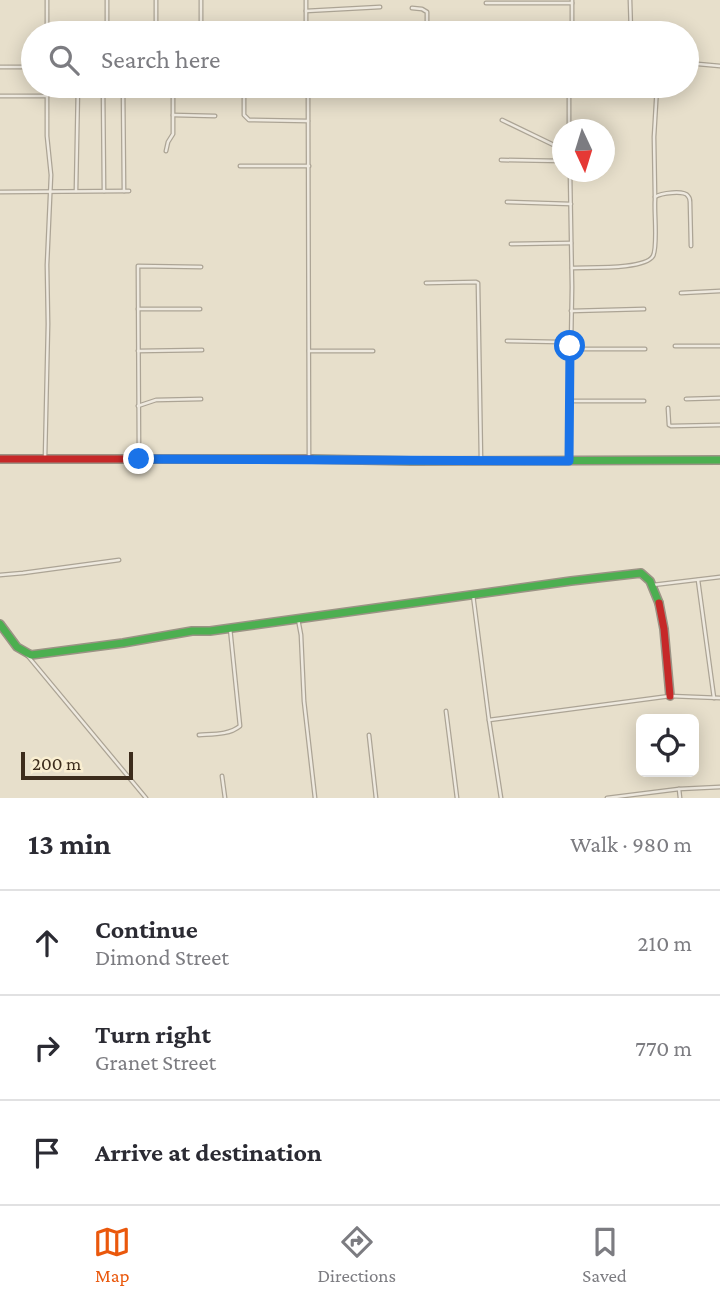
<!DOCTYPE html>
<html lang="en">
<head>
<meta charset="utf-8">
<style>
	body { margin:0; font-family:"Crimson Pro",serif; background:#f7f7f7; color:#2b2b33 }
	.controls { position:absolute; right:21px; bottom:21px; display:grid; overflow:hidden; border-radius:10px; box-shadow:0 4px 18px #0003 }
	.controls button { width:63px; height:63px; display:grid; place-items:center; padding:0; border:0; border-bottom:2px solid #e1e1e2; background:#fff; color:#2b2b33; font:35px sans-serif }
	.compass { position:absolute; left:552px; top:119px; width:63px; height:63px; border-radius:50%; background:#fff; box-shadow:0 4px 18px #0003; rotate:176deg }
	.scale { position:absolute; left:21px; bottom:18px; width:112px; box-sizing:border-box; padding-left:7px; border:4px solid #3c2c1c; border-top:0; font-size:19px; line-height:24px; white-space:nowrap; color:#3c2c1c; -webkit-text-stroke:5px #f9eed1; paint-order:stroke }
	.stop { position:absolute; width:21px; height:21px; margin:-16px; border:5px solid #1a73e8; border-radius:50%; background:#fff }
	.stop.end { background:#1a73e8; border-color:#fff; box-shadow:0 2px 7px #0008 }
	.list { margin:0; padding:0; list-style:none }
	h2 { display:flex; justify-content:space-between; align-items:center; height:91px; margin:0; padding:0 28px; font-size:30px }
	h2 small { font-size:23px; font-weight:400; color:#7c7c81 }
	.list li { display:grid; grid-template-columns:46px 1fr auto; gap:21px; align-items:center; box-sizing:border-box; height:105px; padding:0 28px; border-top:2px solid #e1e1e2 }
	.list b { display:block; font-size:26px; white-space:nowrap }
	.list p { margin:0; font-size:23px; white-space:nowrap; color:#7c7c81 }
	.list em { font-size:23px; font-style:normal; color:#7c7c81 }
	.icon { flex:none; width:38px; height:38px; fill:none; stroke:currentColor; stroke-width:2; stroke-linecap:round; stroke-linejoin:round }
	.map { position:relative; flex:none; width:720px; height:798px; overflow:hidden }
	.search { position:absolute; background:#fff; box-shadow:0 4px 18px #0003; left:21px; right:21px; top:21px; height:77px; display:flex; align-items:center; gap:18px; box-sizing:border-box; padding:0 24px; border-radius:38px; color:#7c7c81; font-size:26px }
	.sheet { height:406px; background:#fff }
	nav { display:flex; justify-content:space-around; align-items:center; box-sizing:border-box; height:98px; border-top:2px solid #e1e1e2; background:#fff; font-size:19px; color:#7c7c81 }
	nav a { display:grid; justify-items:center; gap:4px }
	nav .on { color:#ea580c }
	.map>svg:first-child { display:block }
	.lines { fill:none; stroke-linecap:round; stroke-linejoin:round }
	.street-casing { stroke:#aca495; stroke-width:5 }
	.fast-casing { stroke:#9b9385; stroke-width:10 }
	.jam-casing { stroke:#9b9385; stroke-width:10 }
	.street { stroke:#eee9df; stroke-width:2.5 }
	.fast { stroke:#4caf50; stroke-width:7 }
	.jam { stroke:#c62828; stroke-width:7 }
	.route { stroke:#1a73e8; stroke-width:9 }
</style>
</head>
<body>
<div class="map">
<svg width="720" height="798" viewBox="0 0 720 798">
	<rect width="100%" height="100%" fill="#e7dfcb"/>
	<g class="lines">
		<defs>
			<g id="street">
				<polyline points="107,0 107,33"/>
				<polyline points="156,0 156,33"/>
				<polyline points="201,0 201,33"/>
				<polyline points="306,0 306,33"/>
				<polyline points="630,0 631,33"/>
				<polyline points="486,3 572,3"/>
				<polyline points="412,8 422,9 427,12 427,33"/>
				<polyline points="306,11 380,7"/>
				<polyline points="47,33 47,0"/>
				<polyline points="572,33 572,0"/>
				<polyline points="687,63 720,66"/>
				<polyline points="0,67 33,67"/>
				<polyline points="103,86 104,191"/>
				<polyline points="123,86 124,191"/>
				<polyline points="244,86 244,115 249,120 308,121"/>
				<polyline points="308,86 309,459"/>
				<polyline points="0,96 47,96"/>
				<polyline points="173,115 215,116"/>
				<polyline points="502,120 562,149"/>
				<polyline points="569,130 569,86"/>
				<polyline points="604,139 607,139"/>
				<polyline points="166,151 168,142 173,134 173,86"/>
				<polyline points="501,160 562,161"/>
				<polyline points="240,166 309,166"/>
				<polyline points="76,191 78,86"/>
				<polyline points="0,192 129,191"/>
				<polyline points="655,197 654,137 657,86"/>
				<polyline points="507,202 571,204"/>
				<polyline points="511,244 571,243"/>
				<path d="M572,268C588,267 645,270 653,256C658,247 654,212 655,200V197C661,193 684,190 688,196C690,198 690,200 690,202L691,246"/>
				<polyline points="426,283 476,282 478,283 481,461"/>
				<polyline points="681,293 720,291"/>
				<polyline points="138,309 200,309"/>
				<polyline points="571,311 644,309"/>
				<polyline points="507,341 560,342 567,343 570,346"/>
				<polyline points="675,346 720,346"/>
				<polyline points="570,349 645,349"/>
				<polyline points="138,351 202,350"/>
				<polyline points="309,351 373,351"/>
				<polyline points="686,399 720,398"/>
				<polyline points="570,401 644,401"/>
				<polyline points="138,406 156,400 201,399"/>
				<polyline points="668,408 669,425 671,426 720,425"/>
				<polyline points="45,459 48,324 47,265 51,175 47,136 47,86"/>
				<polyline points="139,459 138,266 201,267"/>
				<polyline points="569,461 572,287 570,172"/>
				<polyline points="0,575 23,573 119,560"/>
				<polyline points="698,580 714,698"/>
				<polyline points="653,585 720,577"/>
				<polyline points="473,595 489,720 501,798"/>
				<polyline points="298,619 301,635 304,701 315,798"/>
				<polyline points="27,655 146,798"/>
				<polyline points="446,711 457,798"/>
				<polyline points="489,720 670,696 720,698"/>
				<path d="M199,735C213,734 229,735 240,726L230,628"/>
				<polyline points="369,735 376,798"/>
				<polyline points="222,776 225,798"/>
				<polyline points="679,789 680,798"/>
				<polyline points="607,798 679,789 720,787"/>
			</g>
			<g id="fast">
				<polyline points="312,459 411,461 720,460"/>
				<polyline points="0,624 17,647 31,655 123,643 192,631 210,631 571,581 641,573 650,581 659,603"/>
			</g>
			<g id="jam">
				<polyline points="0,459 312,459"/>
				<polyline points="659,603 664,629 670,696"/>
			</g>
		</defs>
		<use href="#street" class="street-casing"/>
		<use href="#fast" class="fast-casing"/>
		<use href="#jam" class="jam-casing"/>
		<use href="#street" class="street"/>
		<use href="#fast" class="fast"/>
		<use href="#jam" class="jam"/>
	</g>
	<g class="lines">
		<polyline class="route" points="139,459 569,461 570,346"/>
	</g>
</svg>
<div class="controls">
<button><svg class="icon" aria-label="locate" viewBox="0 0 24 24"><circle cx="12" cy="12" r="6"/><path d="M12 2v4M12 18v4M2 12h4M18 12h4"/></svg></button>
</div>
<svg class="compass" viewBox="-18 -18 36 36"><path d="M0-13l5 13h-10z" fill="#e53935"/><path d="M0 13l5-13h-10z" fill="#7c7c81"/></svg>
<div class="scale">200 m</div>
<div class="stop" style="left:570px;top:346px"></div>
<div class="stop end" style="left:139px;top:459px"></div>
<div class="search"><svg class="icon" aria-label="search" viewBox="0 0 24 24"><circle cx="10" cy="10" r="6"/><path d="M15 15l6 6"/></svg>Search here</div>
</div>
<section class="sheet">
<h2>13 min<small>Walk · 980 m</small></h2>
<ul class="list">
<li><svg class="icon" aria-label="ahead" viewBox="0 0 24 24"><path d="M12 20V5M6 11l6-6 6 6"/></svg><div><b>Continue</b><p>Dimond Street</p></div><em>210 m</em></li>
<li><svg class="icon" aria-label="right" viewBox="0 0 24 24"><path d="M7 20v-9h11M14 6l5 5-5 5"/></svg><div><b>Turn right</b><p>Granet Street</p></div><em>770 m</em></li>
<li><svg class="icon" aria-label="arrive" viewBox="0 0 24 24"><path d="M6 21V4h12l-3 4 3 4H6"/></svg><div><b>Arrive at destination</b></div></li>
</ul>
</section>
<nav>
<a class="on"><svg class="icon" aria-label="map" viewBox="0 0 24 24"><path d="M3 6l6-2 6 2 6-2v14l-6 2-6-2-6 2zM9 4v14M15 6v14"/></svg>Map</a>
<a><svg class="icon" aria-label="directions" viewBox="0 0 24 24"><path d="M12 3l9 9-9 9-9-9zM9 14v-3h6M13 9l2 2-2 2"/></svg>Directions</a>
<a><svg class="icon" aria-label="saved" viewBox="0 0 24 24"><path d="M7 4h10v16l-5-4-5 4z"/></svg>Saved</a>
</nav>
</body>
</html>
